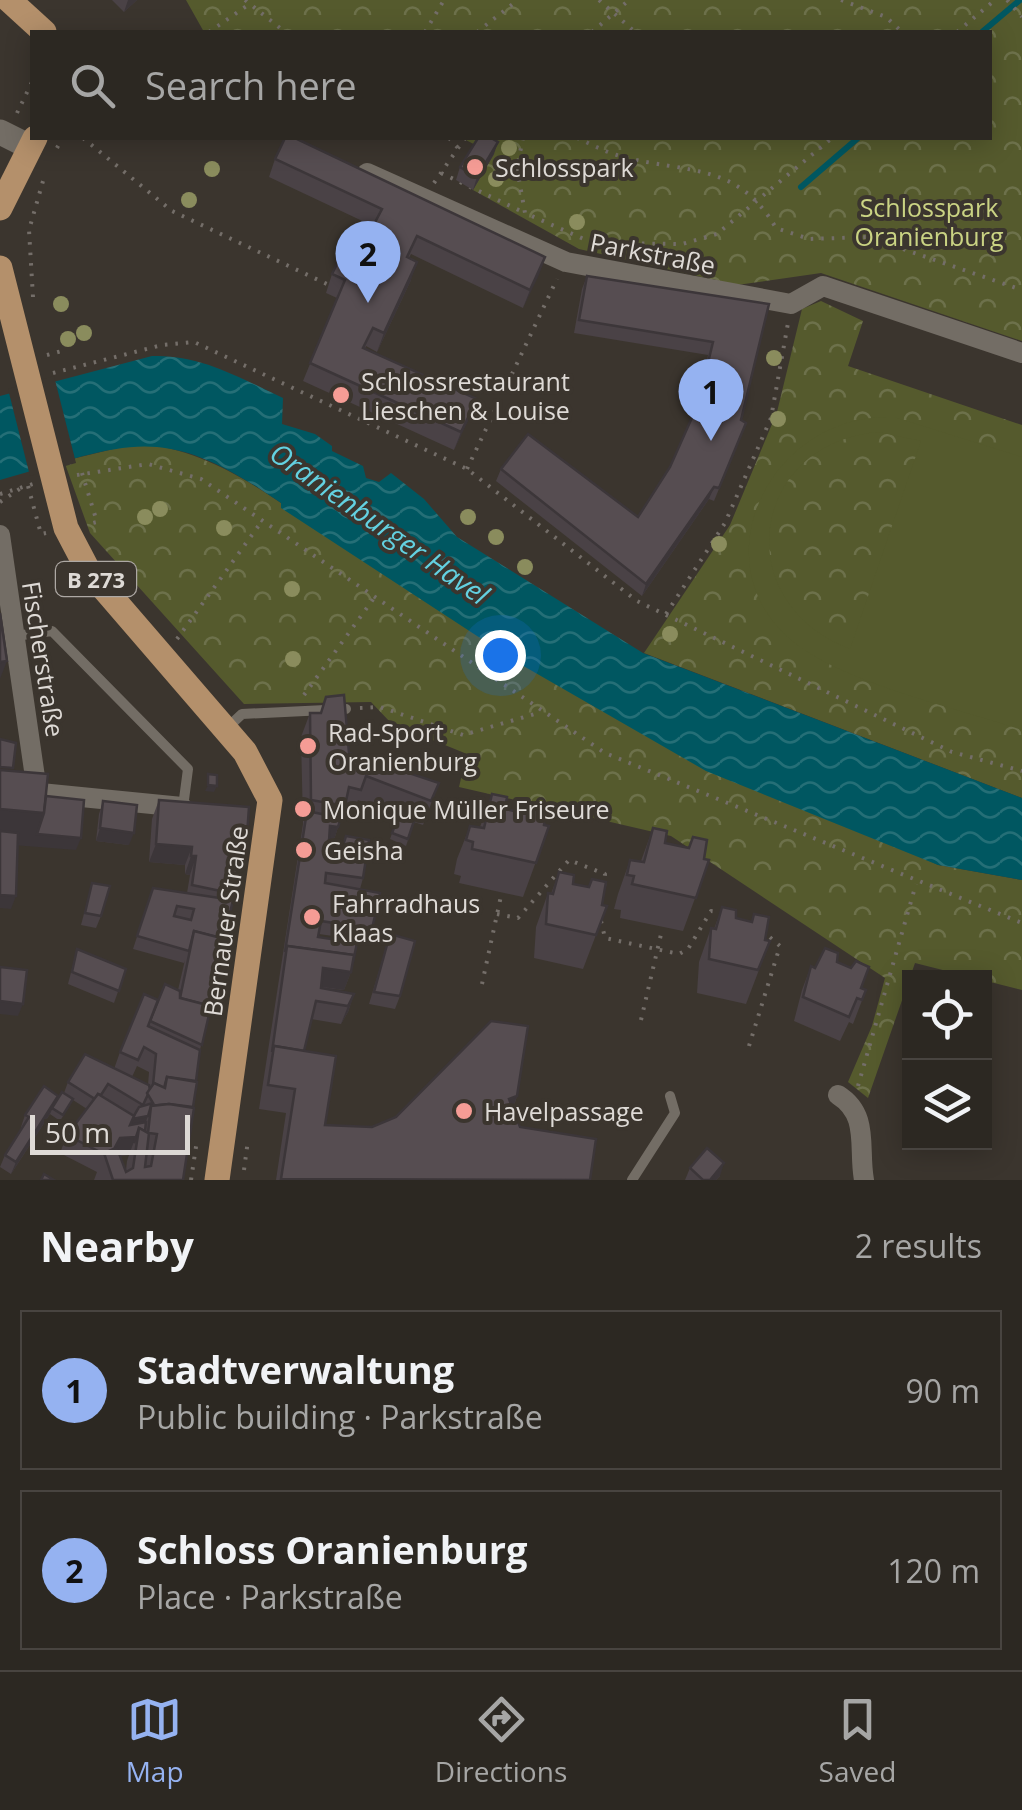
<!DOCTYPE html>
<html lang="en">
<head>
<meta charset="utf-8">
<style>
	body { margin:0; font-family:"Open Sans",sans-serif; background:#38342f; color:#f1f3f6 }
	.controls { position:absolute; right:30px; bottom:30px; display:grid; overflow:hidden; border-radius:0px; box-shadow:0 5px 25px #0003 }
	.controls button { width:90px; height:90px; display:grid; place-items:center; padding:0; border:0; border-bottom:2px solid #484440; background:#2c2822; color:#f1f3f6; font:50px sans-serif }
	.scale { position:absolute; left:30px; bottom:25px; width:160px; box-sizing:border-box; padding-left:10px; border:5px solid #dedad6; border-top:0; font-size:28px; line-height:35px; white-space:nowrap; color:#dedad6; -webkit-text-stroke:8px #3b352e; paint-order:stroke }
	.you { position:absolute; left:500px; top:655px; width:35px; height:35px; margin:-25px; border:8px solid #fff; border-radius:50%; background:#1a73e8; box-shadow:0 0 0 15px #1a73e833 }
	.badge { display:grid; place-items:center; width:65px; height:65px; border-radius:50%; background:#95b2f1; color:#111; font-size:32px; font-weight:700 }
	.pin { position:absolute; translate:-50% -82px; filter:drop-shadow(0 2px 5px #0008) }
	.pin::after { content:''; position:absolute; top:52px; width:35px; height:30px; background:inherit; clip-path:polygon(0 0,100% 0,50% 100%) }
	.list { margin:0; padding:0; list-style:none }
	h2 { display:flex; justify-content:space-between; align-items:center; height:130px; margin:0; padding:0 40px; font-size:42px }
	h2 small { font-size:32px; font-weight:400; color:#a6a6a5 }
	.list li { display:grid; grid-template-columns:65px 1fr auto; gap:30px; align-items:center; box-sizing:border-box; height:160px; margin:0 20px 20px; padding:0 20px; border:2px solid #484440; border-radius:0px }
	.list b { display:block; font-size:38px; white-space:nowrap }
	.list p { margin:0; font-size:32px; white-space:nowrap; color:#a6a6a5 }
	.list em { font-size:32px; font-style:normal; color:#a6a6a5 }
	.icon { flex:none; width:55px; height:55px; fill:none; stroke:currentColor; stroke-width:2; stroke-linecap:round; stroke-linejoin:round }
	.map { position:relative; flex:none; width:1022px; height:1180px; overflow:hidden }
	.search { position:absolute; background:#2c2822; box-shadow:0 5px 25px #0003; left:30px; right:30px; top:30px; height:110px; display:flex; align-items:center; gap:25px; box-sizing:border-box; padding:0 35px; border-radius:0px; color:#a6a6a5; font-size:38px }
	.sheet { height:490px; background:#2c2822 }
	nav { display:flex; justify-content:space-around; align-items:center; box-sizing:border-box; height:140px; border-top:2px solid #484440; background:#2c2822; font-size:28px; color:#a6a6a5 }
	nav a { display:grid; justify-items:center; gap:5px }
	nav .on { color:#95b2f1 }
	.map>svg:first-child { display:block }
	.park { fill:url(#park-crowns) }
	.pitch { fill:#555a2d; fill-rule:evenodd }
	.water { fill:url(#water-waves) }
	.pier { fill:#3b352e }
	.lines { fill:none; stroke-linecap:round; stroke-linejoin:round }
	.stream { stroke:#005761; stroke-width:6 }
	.path { stroke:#746e69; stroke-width:4; stroke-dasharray:2.5 8; stroke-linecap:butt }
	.lane { stroke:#736d65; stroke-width:10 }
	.street { stroke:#736d65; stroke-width:20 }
	.secondary { stroke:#736d65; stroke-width:25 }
	.primary { stroke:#b4906b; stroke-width:25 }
	.tree { fill:#8a8c5d }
	.wall { fill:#4a4246; fill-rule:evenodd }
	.shaded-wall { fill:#3c3639 }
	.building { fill:#564d51; stroke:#3c3639; stroke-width:2.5; fill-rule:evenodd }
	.poi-dot { fill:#f59c95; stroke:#3b352e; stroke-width:4 }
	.labels { text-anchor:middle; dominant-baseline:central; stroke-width:8; stroke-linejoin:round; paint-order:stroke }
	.shield { fill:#3b352e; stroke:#ada8a4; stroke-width:2.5 }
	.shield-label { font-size:22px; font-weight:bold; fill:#dedad6 }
	.poi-label { font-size:25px; fill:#dedad6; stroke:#3b352e; text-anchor:start }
	.park-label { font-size:25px; fill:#cad383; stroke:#3b352e }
	.street-label { font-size:25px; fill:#dedad6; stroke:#3b352e }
	.water-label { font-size:28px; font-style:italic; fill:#63d1e1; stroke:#3b352e }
</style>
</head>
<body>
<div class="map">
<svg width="1022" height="1180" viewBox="0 0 1022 1180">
	<defs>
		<pattern id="park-crowns" width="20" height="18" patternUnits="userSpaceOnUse" patternTransform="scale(2.5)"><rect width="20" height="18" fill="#555a2d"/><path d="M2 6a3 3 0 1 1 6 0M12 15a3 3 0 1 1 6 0" fill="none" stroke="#6d714b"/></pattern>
		<pattern id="water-waves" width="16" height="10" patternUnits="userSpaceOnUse" patternTransform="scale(2.5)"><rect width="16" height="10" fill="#005761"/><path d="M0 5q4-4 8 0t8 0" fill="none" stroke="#256f77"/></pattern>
	</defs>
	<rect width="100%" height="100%" fill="#3b352e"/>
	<g class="park">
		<polygon points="186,0 1022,0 1022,341 821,273 737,285 579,249 473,190 493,154 462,138 990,138 990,32 204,32"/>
		<polygon points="821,301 863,321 848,366 1022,425 1022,798 644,653 730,525 777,412 802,309"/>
		<path d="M138,443C194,449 235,472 281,503L282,508L429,602L938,865L1022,880V990L915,963L868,1098L848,1082L872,1026L885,978L671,836L459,787L467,754L391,723L371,702L244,704L90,533L64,461Z"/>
	</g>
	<path class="pitch" d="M894,417L1022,457V730C957,708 847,684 795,643C696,566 769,412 894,417ZM878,432L921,441L850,649C729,604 748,444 878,432Z"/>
	<path class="water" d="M152,356C200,354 240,378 283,398L282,424L315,434L332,446V451L363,466L366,478L379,482L391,473L424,499L457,537L643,653L1022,798V880L938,865L706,771L520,664L281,508V503C161,420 131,443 0,480V396Z"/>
	<polygon class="pier" points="54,376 76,463 30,476 8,389"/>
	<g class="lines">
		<g class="stream">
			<polyline points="982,32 1020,0"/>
			<polyline points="801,187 858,138"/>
		</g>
		<g class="path">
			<polyline points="245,0 285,32"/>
			<polyline points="599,0 635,32"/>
			<polyline points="841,0 886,17 902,32"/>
			<polyline points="1007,0 1022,17"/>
			<polyline points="209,32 248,5"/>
			<polyline points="425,32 444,0"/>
			<polyline points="477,32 518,0"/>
			<polyline points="592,32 629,0"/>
			<polyline points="957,32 995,0"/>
			<polyline points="17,113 32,82"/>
			<polyline points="83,138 172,211 329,285"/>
			<polyline points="449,138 458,148"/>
			<polyline points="523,138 517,168 525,213 593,243 682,244 717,234 832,138"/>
			<path d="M577,138C591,144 605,152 620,156C686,174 737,161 776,228L809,239L868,237L1022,290"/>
			<polyline points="57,148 62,138"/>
			<polyline points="441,173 525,213"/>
			<polyline points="434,183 465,138"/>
			<polyline points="33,297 29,230 45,174"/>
			<polyline points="47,355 62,351"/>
			<polyline points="53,373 162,345 194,342 467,469 637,601 952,752 1022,771"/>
			<polyline points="467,469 557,279"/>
			<polyline points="82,473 97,522 89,524"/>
			<polyline points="77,475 148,464 201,479 605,753 1022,923"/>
			<polyline points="28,486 41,534 46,533"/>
			<polyline points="0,494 33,484"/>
			<polyline points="0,502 21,488"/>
			<polyline points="666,614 725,523 771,418 788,323"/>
			<polyline points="177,639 262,521"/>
			<polyline points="304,695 374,598"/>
			<polyline points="360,708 380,707 463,735 538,713"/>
			<polyline points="497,914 518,918 569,860 605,874 604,887"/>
			<polyline points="601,921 605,938 679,954 688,949 711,911 720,912"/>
			<polyline points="482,984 501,896"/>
			<polyline points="641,1020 662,930"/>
			<polyline points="749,1046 780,946 765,933"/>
			<polyline points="858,1086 916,884"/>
			<polyline points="244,1170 248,1140"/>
			<polyline points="191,1180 197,1140"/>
		</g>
		<g class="lane">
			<polyline points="15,636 52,631 188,769 183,807"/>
			<polyline points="227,728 242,714 346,709"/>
			<polyline points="632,1180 675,1113 670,1096"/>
		</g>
		<g class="street">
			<polyline points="367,173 566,262 791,304 823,286 1022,353"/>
			<polyline points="0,535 37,791"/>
			<polyline points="0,789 182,807"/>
			<path d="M838,1095C870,1115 858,1148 864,1180"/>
		</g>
		<polyline class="secondary" points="0,132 30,147"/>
		<g class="primary">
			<polyline points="9,0 44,32"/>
			<polyline points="0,208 35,138"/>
			<polyline points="0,268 66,528 88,570 245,752 270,800 217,1180"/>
		</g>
	</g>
	<g class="tree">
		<circle cx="509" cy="148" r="8"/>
		<circle cx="212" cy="169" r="8"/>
		<circle cx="496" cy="179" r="8"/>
		<circle cx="189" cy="200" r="8"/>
		<circle cx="577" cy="222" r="8"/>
		<circle cx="61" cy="304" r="8"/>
		<circle cx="84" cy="333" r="8"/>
		<circle cx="68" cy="339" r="8"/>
		<circle cx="774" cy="358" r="8"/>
		<circle cx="778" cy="419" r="8"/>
		<circle cx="160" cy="509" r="8"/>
		<circle cx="145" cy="517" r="8"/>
		<circle cx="468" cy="517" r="8"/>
		<circle cx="224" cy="528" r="8"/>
		<circle cx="496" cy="537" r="8"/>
		<circle cx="719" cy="544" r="8"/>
		<circle cx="525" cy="567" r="8"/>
		<circle cx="292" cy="589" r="8"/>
		<circle cx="670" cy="634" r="8"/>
		<circle cx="293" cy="659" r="8"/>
	</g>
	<g class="wall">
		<polygon points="112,0 137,0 124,12"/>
		<polygon points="494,154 473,190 456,180 460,167"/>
		<polygon points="275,159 545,257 523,308 411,254 409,258 411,280 377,352 366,346 365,349 477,399 454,450 303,381 337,298 326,293 332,274 353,264 373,226 269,177"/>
		<polygon points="587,276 769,304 741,420 746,423 714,501 709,499 642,596 496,481 501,469 638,517 670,467 695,412 708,355 574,333 582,289"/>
		<polygon points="310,713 349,753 439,783 423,825 414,822 406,846 390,839 398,816 358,800 352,814 343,811 334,840 329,839 363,878 360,889 372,929 367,941 319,934 318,937 351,972 344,990 321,988 354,994 348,1012 341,1024 311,1019 304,1051 325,1125 372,1127 517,1096 513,1109 520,1127 590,1180 276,1180 286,1113 259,1109 303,824 301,737"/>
		<polygon points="492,794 505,809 549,826 523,897 459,883 461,876 454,874 457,859 470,826 480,827"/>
		<path d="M159,800L247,835L200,1050L183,1180H94L97,1172L60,1153L67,1135L87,1109L73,1100L60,1121L50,1114L11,1174L0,1167L5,1155L22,1128L21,1127L25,1115L56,1102L64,1093L68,1082L114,1069L120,1052L158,1000L178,990L185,960L184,963L133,949L153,888L187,893L190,875L185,874V865L149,862L152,819ZM137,1066L149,1072L148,1085L132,1077ZM129,1155L127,1161L126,1170L120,1156Z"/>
		<polygon points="103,801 129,845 96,841 99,814"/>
		<polygon points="653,828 665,843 709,860 683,931 620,918 621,910 614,909 618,894 630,860 641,861"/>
		<polygon points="559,872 602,905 607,906 583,969 534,958 536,927 548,893 551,894"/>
		<polygon points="92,883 101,916 96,928 81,925"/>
		<polygon points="722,907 765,940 770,941 746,1004 697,993 699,962 711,928 714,929"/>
		<polygon points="390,934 400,996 395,1009 369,1004"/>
		<polygon points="77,949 126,969 114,1003 68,984"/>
		<polygon points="837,962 861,988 866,990 853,1024 849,1022 840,1041 794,1021 802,990 811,966 815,968"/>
		<polygon points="690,1168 720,1176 716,1180 685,1180"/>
	</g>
	<g class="shaded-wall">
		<polygon points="128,0 137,0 124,12"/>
		<polygon points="498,142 494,154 473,190 477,177"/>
		<polygon points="545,257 539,275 523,308 530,290"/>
		<polygon points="417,262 411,280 377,352 384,333"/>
		<polygon points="477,399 470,417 454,450 461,432"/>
		<polygon points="714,487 709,499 642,596 646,584"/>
		<polygon points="7,661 0,679 0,662"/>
		<polygon points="208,785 217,786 214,792 205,791"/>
		<polygon points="0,809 44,813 81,838 76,850 0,844"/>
		<polygon points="330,826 338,827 334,840 325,839"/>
		<polygon points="100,828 134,833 129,845 96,841"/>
		<polygon points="156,844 192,847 185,865 149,862"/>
		<polygon points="191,856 196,856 190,875 185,874"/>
		<polygon points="0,895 16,896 11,909 0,908"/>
		<polygon points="286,952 351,972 344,990 316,986"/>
		<polygon points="354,994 348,1012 341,1024 348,1006"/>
		<polygon points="0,1001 23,1004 18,1016 0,1014"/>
		<polygon points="58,1096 50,1114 11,1174 16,1162"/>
		<polygon points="517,1096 509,1120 509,1099"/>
		<polygon points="148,1116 139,1140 139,1128 129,1155 114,1156 107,1163 132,1119"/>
		<polygon points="724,1163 720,1176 716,1180 710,1180"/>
	</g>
	<g class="building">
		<polygon points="285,138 295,138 545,257 530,290 417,236 407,257 417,262 384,333 373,328 363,348 477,399 461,432 310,363 345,280 332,274 340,258 353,264 382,209 275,159"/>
		<polygon points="478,138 491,138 498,142 477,177 460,167"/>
		<polygon points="587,276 769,304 741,420 746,423 719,488 714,487 646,584 501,469 528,434 638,517 670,467 698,404 713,342 579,320"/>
		<polygon points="0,613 7,661 0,662"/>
		<polygon points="344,695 349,753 439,783 431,801 366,776 361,790 349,787 345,806 311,800 310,713 321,713 326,697"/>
		<polygon points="0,739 16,743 13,768 0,767"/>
		<polygon points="0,770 48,774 44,813 0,809"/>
		<polygon points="208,774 217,775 217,786 208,785"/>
		<polygon points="492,794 507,797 505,809 529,814 533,803 547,806 544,825 549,826 536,863 472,849 473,842 466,840 470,826 484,828"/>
		<polygon points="46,796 84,800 81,838 37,834 44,813"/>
		<polygon points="159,800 249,807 247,835 241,835 244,842 235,894 192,885 196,856 191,856 192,847 156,844"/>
		<polygon points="103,801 137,805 134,833 100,828"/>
		<polygon points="401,810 416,815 408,839 392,833"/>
		<polygon points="307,811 341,818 338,827 330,826 329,841 343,846 346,836 369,840 363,878 326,873 325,883 380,893 372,929 321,921 318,937 357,943 353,962 354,955 287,946 285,952"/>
		<polygon points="653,828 667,831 665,843 689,848 693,837 707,840 704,859 709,860 696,898 632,884 634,876 627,875 630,860 644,862"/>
		<polygon points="0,831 18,833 16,896 0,895"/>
		<polygon points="559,872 574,875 573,884 589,887 592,879 606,882 602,905 607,906 596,935 546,924 548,893 553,894"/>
		<polygon points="92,883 110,886 101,916 85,913"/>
		<path d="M153,888L233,900L224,939L194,931L189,951L137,936ZM177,906L194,909L191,920L174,916Z"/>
		<polygon points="722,907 736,910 736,918 752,922 754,914 769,917 765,940 770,941 758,970 709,959 711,928 716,929"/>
		<polygon points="194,931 225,939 210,1006 180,998"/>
		<polygon points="390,934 415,941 400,996 374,992"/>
		<polygon points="287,946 354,955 351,972 323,968 321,988 354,994 348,1006 316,1001 304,1051 274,1046 272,1052"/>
		<polygon points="825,948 838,953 837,962 851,968 856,961 869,967 861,988 866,990 862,1000 857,998 849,1017 803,997 811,966 815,968"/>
		<polygon points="77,949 126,969 119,991 72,972"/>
		<polygon points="0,967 27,970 23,1004 0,1001"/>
		<polygon points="165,984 180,991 180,998 211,1006 202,1045 150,1021"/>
		<polygon points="144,994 158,1000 148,1026 200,1050 196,1081 167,1077 164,1088 154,1083 153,1085 156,1054 144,1047 138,1060 120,1052"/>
		<polygon points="491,1021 528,1026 517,1096 509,1099 520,1127 596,1139 590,1180 281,1179 295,1089 268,1085 274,1046 336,1056 325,1125 372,1127 396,1117"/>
		<polygon points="85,1054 149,1085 150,1090 143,1105 108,1084 101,1095 98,1094 95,1099 68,1082"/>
		<polygon points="167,1077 197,1082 193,1107 169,1104 151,1106 148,1116 132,1119 139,1107 153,1103 147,1093 154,1083 165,1088"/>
		<polygon points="44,1086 58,1096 16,1162 5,1155 29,1117 25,1115"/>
		<polygon points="62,1092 73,1099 63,1115 52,1108"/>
		<polygon points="98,1094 134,1116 130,1125 146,1122 145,1131 139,1128 134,1143 135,1137 120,1138 114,1149 104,1153 104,1154 67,1135"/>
		<path d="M169,1104L194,1108L183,1180H113L104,1153L117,1148L126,1172L133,1168L139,1128L148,1133L151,1106ZM149,1133L157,1134L151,1166L145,1167Z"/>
		<polygon points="707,1148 724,1163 710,1180 703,1180 690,1168"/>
		<polygon points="44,1174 54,1180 41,1180"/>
	</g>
	<g class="poi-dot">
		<circle cx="475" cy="167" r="10"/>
		<circle cx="341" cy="395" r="10"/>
		<circle cx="308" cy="746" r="10"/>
		<circle cx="303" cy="809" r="10"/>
		<circle cx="304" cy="850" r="10"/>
		<circle cx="312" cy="917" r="10"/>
		<circle cx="464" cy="1111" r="10"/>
	</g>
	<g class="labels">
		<rect class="shield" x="56" y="562" width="80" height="34" rx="8"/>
		<g class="shield-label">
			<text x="96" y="579">B 273</text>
		</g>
		<g class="poi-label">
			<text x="495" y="167">Schlosspark</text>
			<text x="361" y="381">Schlossrestaurant<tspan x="361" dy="29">Lieschen &amp; Louise</tspan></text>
			<text x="328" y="732">Rad-Sport<tspan x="328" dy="29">Oranienburg</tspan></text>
			<text x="323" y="809">Monique Müller Friseure</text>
			<text x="324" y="850">Geisha</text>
			<text x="332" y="903">Fahrradhaus<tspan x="332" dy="29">Klaas</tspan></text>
			<text x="484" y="1111">Havelpassage</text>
		</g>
		<g class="park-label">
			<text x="929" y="207">Schlosspark<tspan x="929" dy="29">Oranienburg</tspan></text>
		</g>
		<g class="street-label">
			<text transform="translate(653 253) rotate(11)">Parkstraße</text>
			<text transform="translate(44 659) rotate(81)">Fischerstraße</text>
			<text transform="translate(225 921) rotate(-82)">Bernauer Straße</text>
		</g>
		<g class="water-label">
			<text transform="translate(380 523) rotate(35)">Oranienburger Havel</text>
		</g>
	</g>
</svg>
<div class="controls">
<button><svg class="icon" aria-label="locate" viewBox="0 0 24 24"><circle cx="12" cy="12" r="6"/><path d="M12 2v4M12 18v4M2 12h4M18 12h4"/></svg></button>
<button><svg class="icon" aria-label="layers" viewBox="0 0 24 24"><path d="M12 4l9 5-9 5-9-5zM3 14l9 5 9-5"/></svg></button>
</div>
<div class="scale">50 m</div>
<div class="you"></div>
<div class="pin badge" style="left:711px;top:441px">1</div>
<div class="pin badge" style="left:368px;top:303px">2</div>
<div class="search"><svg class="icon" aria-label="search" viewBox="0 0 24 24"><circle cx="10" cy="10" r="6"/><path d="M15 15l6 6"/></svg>Search here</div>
</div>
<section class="sheet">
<h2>Nearby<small>2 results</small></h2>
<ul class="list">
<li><span class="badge">1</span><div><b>Stadtverwaltung</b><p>Public building · Parkstraße</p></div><em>90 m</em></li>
<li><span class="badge">2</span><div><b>Schloss Oranienburg</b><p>Place · Parkstraße</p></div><em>120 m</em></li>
</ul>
</section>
<nav>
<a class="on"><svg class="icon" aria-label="map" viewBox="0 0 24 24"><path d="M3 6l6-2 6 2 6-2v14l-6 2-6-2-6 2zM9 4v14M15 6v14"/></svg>Map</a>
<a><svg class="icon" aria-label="directions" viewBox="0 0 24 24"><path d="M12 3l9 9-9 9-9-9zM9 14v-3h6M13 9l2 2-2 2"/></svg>Directions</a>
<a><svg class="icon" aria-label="saved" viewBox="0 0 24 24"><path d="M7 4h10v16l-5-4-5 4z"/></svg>Saved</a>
</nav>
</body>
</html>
